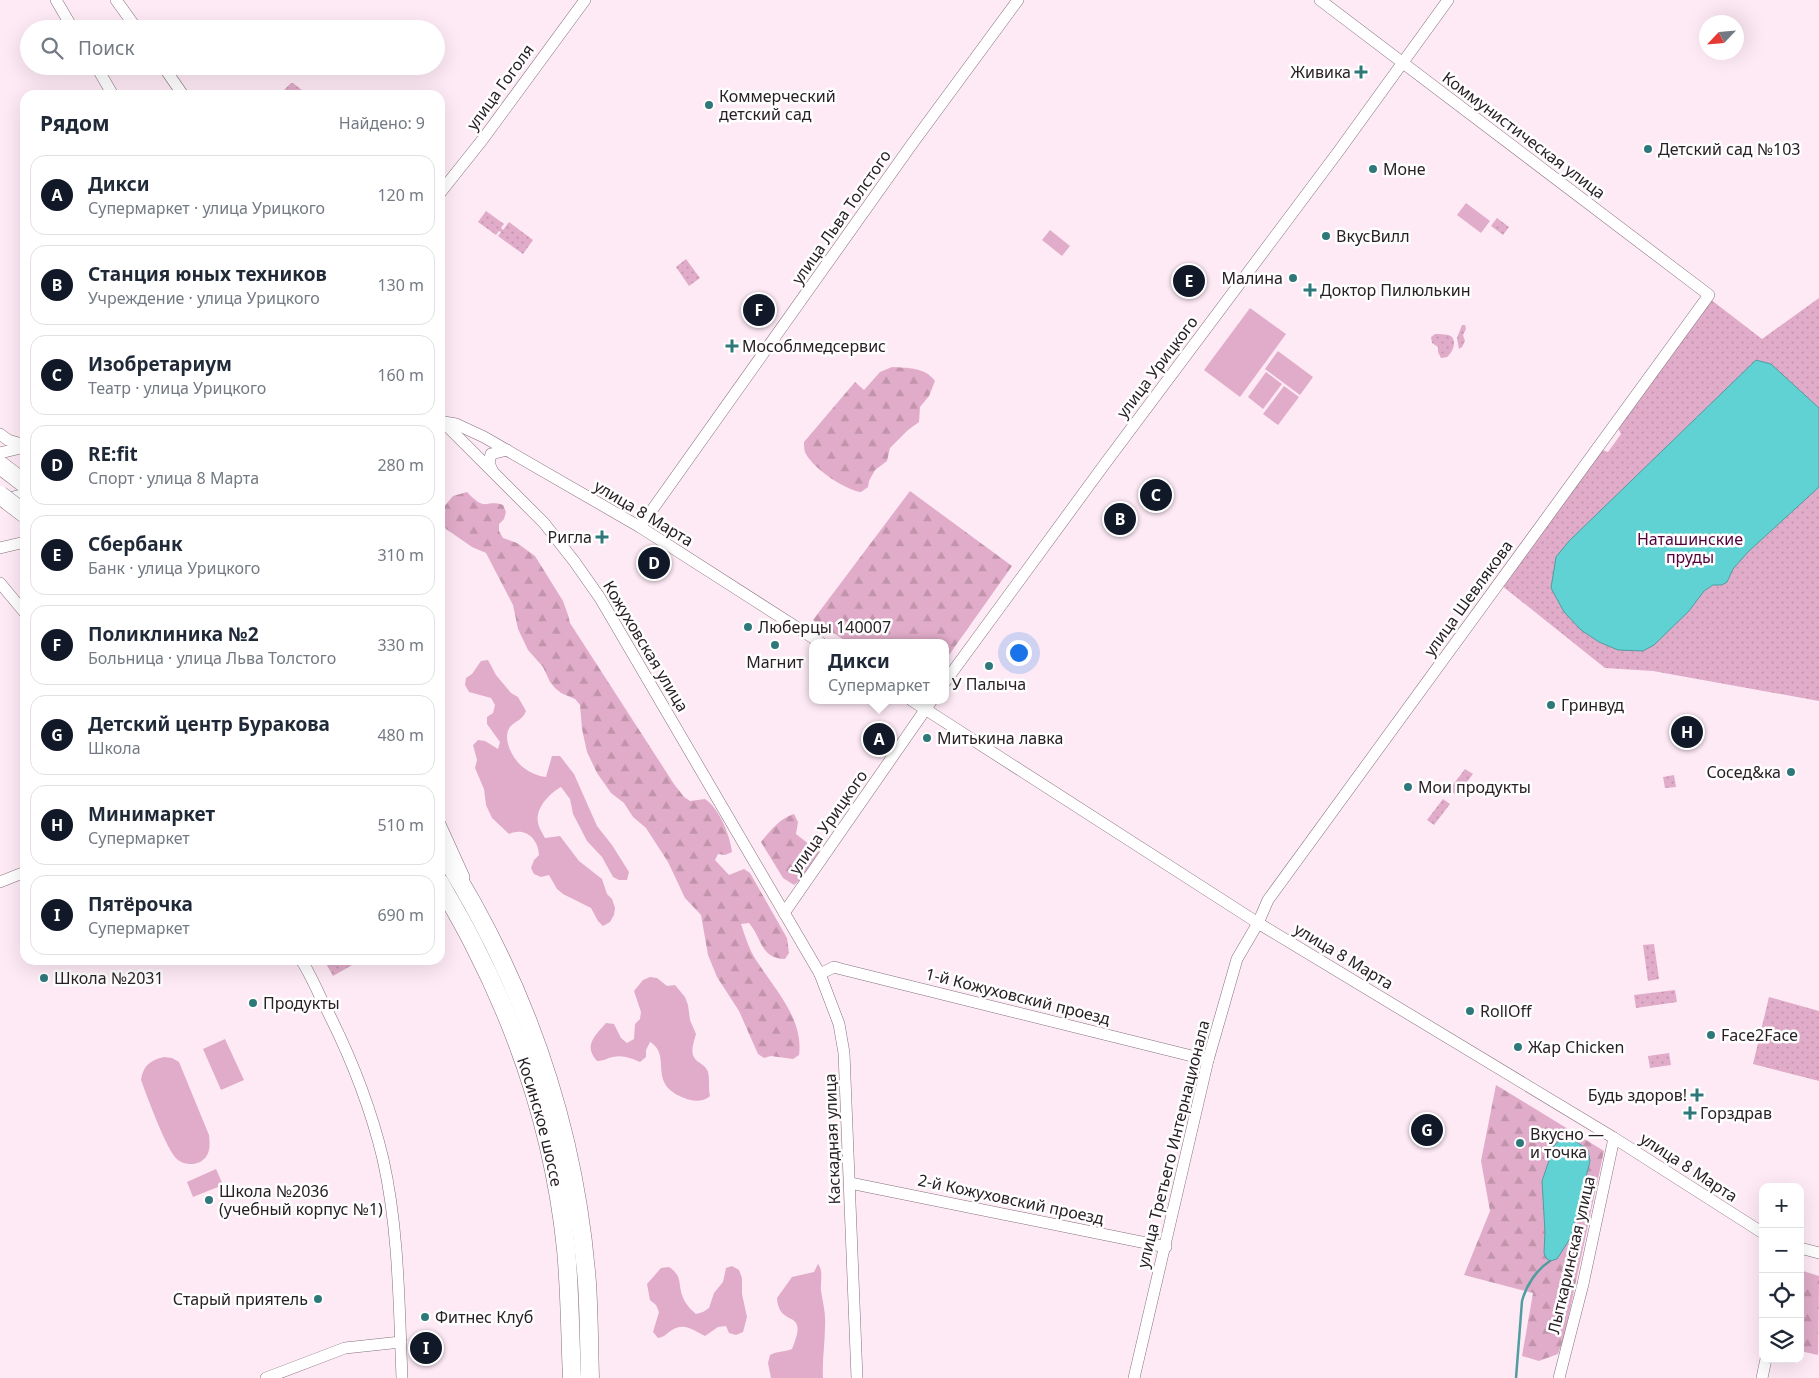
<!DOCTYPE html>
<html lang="ru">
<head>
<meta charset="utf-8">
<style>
	body { margin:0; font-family:"Noto Sans",sans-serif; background:#f2f2f3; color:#1f2937 }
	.controls { position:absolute; right:15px; bottom:15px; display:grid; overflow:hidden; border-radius:10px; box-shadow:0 5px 20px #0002 }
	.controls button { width:45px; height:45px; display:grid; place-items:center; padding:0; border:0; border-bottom:1px solid #e0e1e3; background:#fff; color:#1f2937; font:25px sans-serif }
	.compass { position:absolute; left:1699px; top:15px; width:45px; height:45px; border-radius:50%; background:#fff; box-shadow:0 5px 20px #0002; rotate:244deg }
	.you { position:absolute; left:1018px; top:652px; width:18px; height:18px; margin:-12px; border:4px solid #fff; border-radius:50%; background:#1a73e8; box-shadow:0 0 0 8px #1a73e833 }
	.badge { display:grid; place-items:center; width:32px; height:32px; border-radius:50%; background:#111827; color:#fff; font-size:16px; font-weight:700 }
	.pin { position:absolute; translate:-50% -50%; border:2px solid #fff; box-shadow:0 1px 5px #0006 }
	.popup { position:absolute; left:809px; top:639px; width:140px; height:65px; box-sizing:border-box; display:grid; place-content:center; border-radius:10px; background:#fff; filter:drop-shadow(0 1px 4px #0005); font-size:16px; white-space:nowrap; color:#747a83 }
	.popup b { font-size:19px; color:#1f2937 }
	.popup::after { content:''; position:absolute; left:50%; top:100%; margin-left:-10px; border:10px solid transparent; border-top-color:#fff }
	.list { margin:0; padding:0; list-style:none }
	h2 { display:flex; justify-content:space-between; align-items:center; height:65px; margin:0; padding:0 20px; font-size:21px }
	h2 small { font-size:16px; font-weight:400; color:#747a83 }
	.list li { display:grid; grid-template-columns:32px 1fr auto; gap:15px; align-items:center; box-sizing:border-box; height:80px; margin:0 10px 10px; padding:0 10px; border:1px solid #e0e1e3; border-radius:15px }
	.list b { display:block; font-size:19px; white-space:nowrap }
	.list p { margin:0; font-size:16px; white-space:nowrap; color:#747a83 }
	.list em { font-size:16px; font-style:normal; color:#747a83 }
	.icon { flex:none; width:28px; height:28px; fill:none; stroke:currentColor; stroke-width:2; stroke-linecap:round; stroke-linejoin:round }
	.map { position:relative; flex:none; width:1819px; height:1378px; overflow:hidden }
	.search { position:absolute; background:#fff; box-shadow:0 5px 20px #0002; left:20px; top:20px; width:425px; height:55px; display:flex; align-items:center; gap:12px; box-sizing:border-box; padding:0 18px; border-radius:28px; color:#747a83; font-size:19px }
	.panel { position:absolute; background:#fff; box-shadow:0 5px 20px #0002; left:20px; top:90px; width:425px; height:875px; border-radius:15px }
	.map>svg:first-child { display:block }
	.grass { fill:#e1acc9 }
	.forest { fill:url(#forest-firs) }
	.park { fill:url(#park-dots) }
	.water { fill:#60d2d4; stroke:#509da0 }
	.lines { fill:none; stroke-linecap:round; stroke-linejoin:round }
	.stream { stroke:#509da0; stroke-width:2.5 }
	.minor-casing { stroke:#85707b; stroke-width:12 }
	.highway-casing { stroke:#85707b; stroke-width:19 }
	.minor { stroke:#fff; stroke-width:11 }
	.highway { stroke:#fff; stroke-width:18 }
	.highway-bridge-casing { stroke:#85707b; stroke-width:19; stroke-linecap:butt }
	.highway-bridge { stroke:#fff; stroke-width:18 }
	.poi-dot { fill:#2e787a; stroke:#fefefe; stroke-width:2 }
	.labels { text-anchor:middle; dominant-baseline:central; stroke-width:5; stroke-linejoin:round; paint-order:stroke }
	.poi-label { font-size:16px; fill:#292025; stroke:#fefefe; text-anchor:start }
	.street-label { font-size:16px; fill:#292025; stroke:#fefefe }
	.park-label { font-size:16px; fill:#57003d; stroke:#fefefe }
</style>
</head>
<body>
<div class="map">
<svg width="1819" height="1378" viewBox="0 0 1819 1378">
	<defs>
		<pattern id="forest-firs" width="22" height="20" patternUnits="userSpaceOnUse" patternTransform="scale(1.25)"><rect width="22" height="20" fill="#e1acc9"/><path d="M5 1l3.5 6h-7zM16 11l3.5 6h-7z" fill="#c194ac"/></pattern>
		<pattern id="park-dots" width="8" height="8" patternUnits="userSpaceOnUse" patternTransform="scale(1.25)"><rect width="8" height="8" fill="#e1acc9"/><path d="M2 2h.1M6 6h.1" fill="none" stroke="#c194ac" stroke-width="1.8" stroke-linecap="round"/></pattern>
	</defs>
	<rect width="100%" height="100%" fill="#feeaf5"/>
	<g class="grass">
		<polygon points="1466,203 1490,221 1481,233 1457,215"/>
		<polygon points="1050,230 1070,246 1062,256 1042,240"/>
		<polygon points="1250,308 1286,334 1240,397 1204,370"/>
		<polygon points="1278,351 1313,377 1300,395 1265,369"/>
		<polygon points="1266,372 1282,384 1263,409 1248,397"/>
		<polygon points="1284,386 1299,397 1278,425 1263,414"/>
		<path d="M488,660L496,675L511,693L518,697L526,711C522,721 516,720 510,727C501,739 514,761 524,768C531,773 538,776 546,777L552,756H560L574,774L597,826L612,845L629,872L627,880H619L613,877L602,857L587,841L573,814L570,799L561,787C550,793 535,808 538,823C539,828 543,834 545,838L560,836L579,861L602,879L607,894L612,899L615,908L614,915L610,922L603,926L598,921L591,908L563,894L557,889L549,875L541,877L534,874L531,868L534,860L539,855C538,838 525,827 509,834L492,818L486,805L484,789L475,768L477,760L473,745L478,740L485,741L498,749L500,742L487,724V717L493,713L495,705L491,698L469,692L465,685L466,678L472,674L481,661Z"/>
		<path d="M650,977L657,978L667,986L675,985L685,997L688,1005L690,1020L696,1034C693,1045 688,1056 700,1063C704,1066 706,1067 708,1072C710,1080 708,1088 710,1096C703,1102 694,1102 684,1098C646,1083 673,1056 650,1042L646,1050V1057L640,1062C631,1058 623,1055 613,1057C607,1058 604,1061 597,1061C583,1045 595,1036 606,1023L614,1024L621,1038L627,1043L634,1039L635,1024L640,1019L641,1012L634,991L643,980Z"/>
		<polygon points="225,1039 244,1080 221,1090 203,1049"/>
		<path d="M164,1057L172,1058L179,1062L209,1135C210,1145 211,1156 200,1162C194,1165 184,1165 178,1160C167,1152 147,1096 141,1080C143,1066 150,1060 164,1057Z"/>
		<polygon points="216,1169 223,1185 193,1197 187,1182"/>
		<path d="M818,1264C824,1272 820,1281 821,1291C823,1303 826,1314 825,1326C825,1344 822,1360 823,1378H771L768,1363L770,1355C777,1351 784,1352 792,1349C810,1306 779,1330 777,1298L792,1277L814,1272Z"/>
		<path d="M732,1266L739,1270L742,1278V1294L747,1317L743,1332L736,1335L729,1333L726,1326L718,1327L705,1336C694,1331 685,1322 672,1330C665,1334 667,1336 658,1338L653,1332L659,1312L656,1305L650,1300L647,1284L661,1268L669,1267C682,1276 678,1281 682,1295C684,1302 690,1309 696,1314L703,1312L709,1308L714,1293L723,1282L726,1268Z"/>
	</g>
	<g class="forest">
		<path d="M892,367C907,368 925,367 935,381L929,396L920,407L919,422L908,430L890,448L887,461L875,470L869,481L868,487L861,492C845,490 814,469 806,454C804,451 804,446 804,442L855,382L864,390L880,372Z"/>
		<polygon points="910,491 1012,566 949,655 945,656 945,643 849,643 813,620"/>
		<path d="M467,492C487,513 484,499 503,505L506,512L504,519L499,524V531L503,538L517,543L535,556L563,601L568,615L570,623L674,784L684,797L690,801L705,799C719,808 730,835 732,852L725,855L718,854L715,860L729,875L744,869L750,873L787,938L789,953L785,959C760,958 762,938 749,923L741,924C745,936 749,949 756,960C774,988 804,1019 799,1055L793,1059L771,1056L764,1058L758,1054L739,1011L717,977L708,955L701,915L685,898L668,862L646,828L633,817L624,803L611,793L597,773L587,752L582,729L580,705L575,699L561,693L555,688L550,682L543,667L528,650L518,629L513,605L486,553L472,547L446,529L440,517L443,508L453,496Z"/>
		<path d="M794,814L798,822L796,834L819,852L804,877L794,885L783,878L761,842C771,830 779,819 794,814Z"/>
		<polygon points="1496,1085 1604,1151 1564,1337 1558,1354 1539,1361 1522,1356 1533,1293 1464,1275 1490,1211 1481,1161"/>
		<polygon points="1800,1270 1819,1276 1818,1355 1800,1351"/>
	</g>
	<g class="park">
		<polygon points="291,83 293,83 308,95 279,95"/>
		<polygon points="486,211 504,224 501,228 503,230 509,222 533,240 523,254 498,236 501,232 499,231 496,235 478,222"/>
		<polygon points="1497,218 1509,227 1503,235 1491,226"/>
		<polygon points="686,259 700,278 689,286 676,267"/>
		<polygon points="1819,298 1819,701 1653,671 1605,668 1501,585 1600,449 1608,452 1621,434 1617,426 1710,299 1762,339"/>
		<polygon points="1462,325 1465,325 1466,329 1463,335 1465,341 1462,347 1459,349 1457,338"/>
		<path d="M1435,334C1439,334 1450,334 1452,337C1457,343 1452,353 1447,357L1441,358L1438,352V347L1432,343L1431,337Z"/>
		<polygon points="1465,769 1473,774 1457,795 1449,790"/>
		<polygon points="1674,775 1676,787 1665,788 1663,777"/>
		<polygon points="1443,799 1450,804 1434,825 1427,820"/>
		<polygon points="1654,944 1659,979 1648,981 1643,945"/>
		<polygon points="324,960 361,960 333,976"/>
		<polygon points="1675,990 1677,1002 1636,1008 1634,995"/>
		<polygon points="1769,997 1819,1011 1819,1081 1753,1064"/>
		<polygon points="1669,1053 1671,1065 1650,1068 1648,1056"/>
	</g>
	<g class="water">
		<polygon points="1756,360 1771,364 1819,408 1819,487 1748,552 1733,569 1727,582 1722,585 1713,585 1704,591 1689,611 1654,645 1643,651 1618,650 1599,642 1581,630 1564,612 1551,588 1556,557 1569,541"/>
		<polygon points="1561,1138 1574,1140 1588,1150 1590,1161 1571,1237 1557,1259 1550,1261 1546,1258 1544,1253 1545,1232 1542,1181 1554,1146"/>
	</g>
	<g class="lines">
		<path class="stream" d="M1516,1378L1522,1301C1526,1286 1536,1270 1550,1261"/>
		<defs>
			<g id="minor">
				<polyline points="56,0 73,29"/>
				<polyline points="116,0 137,29"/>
				<polyline points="96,66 113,95"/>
				<polyline points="163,66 183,95"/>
				<polyline points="440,193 483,139 585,0"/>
				<polyline points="440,419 544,523 574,561 600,598 820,974 839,1024 844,1053 857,1378"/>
				<polyline points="444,422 456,424 484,437 640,527 821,643"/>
				<polyline points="0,434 8,440 25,445"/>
				<polyline points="0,453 25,447"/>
				<polyline points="492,470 489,463 491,454 507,450"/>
				<polyline points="2,500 25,494"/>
				<polyline points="640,527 912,144 1018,0"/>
				<polyline points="0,548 25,542"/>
				<polyline points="0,583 25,613"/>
				<polyline points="945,682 1104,465 1338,152 1448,0"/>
				<polyline points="911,700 1258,923 1614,1138 1763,1233"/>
				<polyline points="440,824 464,877"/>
				<polyline points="0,882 25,872"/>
				<polyline points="784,913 932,700"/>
				<path d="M301,960C311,974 320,998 329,1014C352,1060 371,1109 383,1159C399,1230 399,1306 402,1378"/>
				<polyline points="820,974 834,967 841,969 1208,1060"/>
				<polyline points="850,1183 1166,1247"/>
				<polyline points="1800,1248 1819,1253"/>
				<polyline points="266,1378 345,1348 401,1342"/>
				<polyline points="1134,1378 1208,1060 1237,959 1258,923 1268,900 1709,295 1320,0"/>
				<polyline points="1559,1378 1583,1284 1614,1138"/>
				<polyline points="1762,1378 1766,1359"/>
			</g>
			<g id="highway">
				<polyline points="0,465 25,484"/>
				<path d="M440,849C525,982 575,1126 587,1283C589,1315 589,1346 590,1378"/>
				<path id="s1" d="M440,883C451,903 463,923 473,943C522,1038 555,1143 566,1249C570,1292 570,1335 572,1378"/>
			</g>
		</defs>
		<use href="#minor" class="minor-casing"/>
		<use href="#highway" class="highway-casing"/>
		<use href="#minor" class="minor"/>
		<use href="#highway" class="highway"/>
		<defs>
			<polyline id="highway-bridge" points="0,495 25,514"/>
		</defs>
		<use href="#highway-bridge" class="highway-bridge-casing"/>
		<use href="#highway-bridge" class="highway-bridge"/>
	</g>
	<g class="poi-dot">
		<path d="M1358.5 64.5h5v5h5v5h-5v5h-5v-5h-5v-5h5z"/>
		<circle cx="709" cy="105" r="5"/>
		<circle cx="1648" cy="149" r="5"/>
		<circle cx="1373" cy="169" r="5"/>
		<circle cx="1326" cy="236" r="5"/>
		<circle cx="1293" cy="278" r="5"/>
		<path d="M1307.5 282.5h5v5h5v5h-5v5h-5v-5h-5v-5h5z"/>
		<path d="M729.5 338.5h5v5h5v5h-5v5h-5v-5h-5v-5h5z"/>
		<path d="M599.5 529.5h5v5h5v5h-5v5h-5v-5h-5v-5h5z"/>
		<circle cx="748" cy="627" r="5"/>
		<circle cx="775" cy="645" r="5"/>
		<circle cx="989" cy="666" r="5"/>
		<circle cx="1551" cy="705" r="5"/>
		<circle cx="927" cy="738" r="5"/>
		<circle cx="1791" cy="772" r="5"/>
		<circle cx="1408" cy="787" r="5"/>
		<circle cx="44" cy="978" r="5"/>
		<circle cx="253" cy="1003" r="5"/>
		<circle cx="1470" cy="1011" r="5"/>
		<circle cx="1711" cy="1035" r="5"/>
		<circle cx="1518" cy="1047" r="5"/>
		<path d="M1694.5 1087.5h5v5h5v5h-5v5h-5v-5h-5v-5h5z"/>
		<path d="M1687.5 1105.5h5v5h5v5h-5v5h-5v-5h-5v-5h5z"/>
		<circle cx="1520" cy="1143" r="5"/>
		<circle cx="209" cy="1200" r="5"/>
		<circle cx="318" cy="1299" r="5"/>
		<circle cx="425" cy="1317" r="5"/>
	</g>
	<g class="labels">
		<g class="poi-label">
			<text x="1351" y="72" text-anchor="end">Живика</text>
			<text x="719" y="96">Коммерческий<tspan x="719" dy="18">детский сад</tspan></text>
			<text x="1658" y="149">Детский сад №103</text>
			<text x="1383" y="169">Моне</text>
			<text x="1336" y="236">ВкусВилл</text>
			<text x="1283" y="278" text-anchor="end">Малина</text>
			<text x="1320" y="290">Доктор Пилюлькин</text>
			<text x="742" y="346">Мособлмедсервис</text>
			<text x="592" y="537" text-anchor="end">Ригла</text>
			<text x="758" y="627">Люберцы 140007</text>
			<text x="775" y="662" text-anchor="middle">Магнит</text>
			<text x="989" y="684" text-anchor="middle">У Палыча</text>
			<text x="1561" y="705">Гринвуд</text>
			<text x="937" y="738">Митькина лавка</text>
			<text x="1781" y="772" text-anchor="end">Сосед&amp;ка</text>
			<text x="1418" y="787">Мои продукты</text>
			<text x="54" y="978">Школа №2031</text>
			<text x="263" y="1003">Продукты</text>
			<text x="1480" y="1011">RollOff</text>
			<text x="1721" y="1035">Face2Face</text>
			<text x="1528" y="1047">Жар Chicken</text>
			<text x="1687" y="1095" text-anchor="end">Будь здоров!</text>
			<text x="1700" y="1113">Горздрав</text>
			<text x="1530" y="1134">Вкусно —<tspan x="1530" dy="18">и точка</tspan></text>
			<text x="219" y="1191">Школа №2036<tspan x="219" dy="18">(учебный корпус №1)</tspan></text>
			<text x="308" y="1299" text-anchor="end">Старый приятель</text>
			<text x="435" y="1317">Фитнес Клуб</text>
		</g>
		<g class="street-label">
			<text transform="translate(500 87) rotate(-54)">улица Гоголя</text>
			<text transform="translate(1524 135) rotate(37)">Коммунистическая улица</text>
			<text transform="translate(841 217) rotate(-55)">улица Льва Толстого</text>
			<text transform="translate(1157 367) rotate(-53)">улица Урицкого</text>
			<text transform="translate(644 513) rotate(31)">улица 8 Марта</text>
			<text transform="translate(1468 598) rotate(-54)">улица Шевлякова</text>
			<text transform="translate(646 646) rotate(59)">Кожуховская улица</text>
			<text transform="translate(828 822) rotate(-55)">улица Урицкого</text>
			<text transform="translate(1344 956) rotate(31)">улица 8 Марта</text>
			<text transform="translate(1018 996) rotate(14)">1-й Кожуховский проезд</text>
			<text stroke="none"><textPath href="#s1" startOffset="260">Косинское шоссе</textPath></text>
			<text transform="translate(832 1139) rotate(-92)">Каскадная улица</text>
			<text transform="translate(1173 1144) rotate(-76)">улица Третьего Интернационала</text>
			<text transform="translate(1689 1167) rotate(33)">улица 8 Марта</text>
			<text transform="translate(1011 1199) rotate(12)">2-й Кожуховский проезд</text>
			<text transform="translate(1571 1255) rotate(-77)">Лыткаринская улица</text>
		</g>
		<g class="park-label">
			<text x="1690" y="539">Наташинские<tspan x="1690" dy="18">пруды</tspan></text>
		</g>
	</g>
</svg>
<div class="controls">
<button>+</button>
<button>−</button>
<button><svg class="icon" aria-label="locate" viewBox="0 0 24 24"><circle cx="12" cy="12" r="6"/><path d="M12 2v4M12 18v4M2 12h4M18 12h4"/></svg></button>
<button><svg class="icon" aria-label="layers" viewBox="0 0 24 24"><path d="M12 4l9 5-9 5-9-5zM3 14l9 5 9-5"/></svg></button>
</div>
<svg class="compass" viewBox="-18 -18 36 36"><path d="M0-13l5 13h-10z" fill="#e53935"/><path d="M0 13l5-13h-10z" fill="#747a83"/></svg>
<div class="you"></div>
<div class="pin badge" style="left:879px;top:739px">A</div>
<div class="popup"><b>Дикси</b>Супермаркет</div>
<div class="pin badge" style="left:1120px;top:519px">B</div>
<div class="pin badge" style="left:1156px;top:495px">C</div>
<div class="pin badge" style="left:654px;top:563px">D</div>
<div class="pin badge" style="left:1189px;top:281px">E</div>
<div class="pin badge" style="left:759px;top:310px">F</div>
<div class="pin badge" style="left:1427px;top:1130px">G</div>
<div class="pin badge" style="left:1687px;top:732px">H</div>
<div class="pin badge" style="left:426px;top:1348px">I</div>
<div class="search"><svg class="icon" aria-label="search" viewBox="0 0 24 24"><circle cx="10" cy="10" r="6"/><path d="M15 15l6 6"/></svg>Поиск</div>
<section class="panel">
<h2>Рядом<small>Найдено: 9</small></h2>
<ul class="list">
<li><span class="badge">A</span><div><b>Дикси</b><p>Супермаркет · улица Урицкого</p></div><em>120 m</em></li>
<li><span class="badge">B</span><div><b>Станция юных техников</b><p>Учреждение · улица Урицкого</p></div><em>130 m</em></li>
<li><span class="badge">C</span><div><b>Изобретариум</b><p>Театр · улица Урицкого</p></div><em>160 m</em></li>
<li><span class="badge">D</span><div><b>RE:fit</b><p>Спорт · улица 8 Марта</p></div><em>280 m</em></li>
<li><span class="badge">E</span><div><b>Сбербанк</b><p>Банк · улица Урицкого</p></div><em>310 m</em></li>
<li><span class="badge">F</span><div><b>Поликлиника №2</b><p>Больница · улица Льва Толстого</p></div><em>330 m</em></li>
<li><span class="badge">G</span><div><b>Детский центр Буракова</b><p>Школа</p></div><em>480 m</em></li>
<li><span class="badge">H</span><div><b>Минимаркет</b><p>Супермаркет</p></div><em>510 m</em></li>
<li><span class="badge">I</span><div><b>Пятёрочка</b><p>Супермаркет</p></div><em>690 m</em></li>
</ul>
</section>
</div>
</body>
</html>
